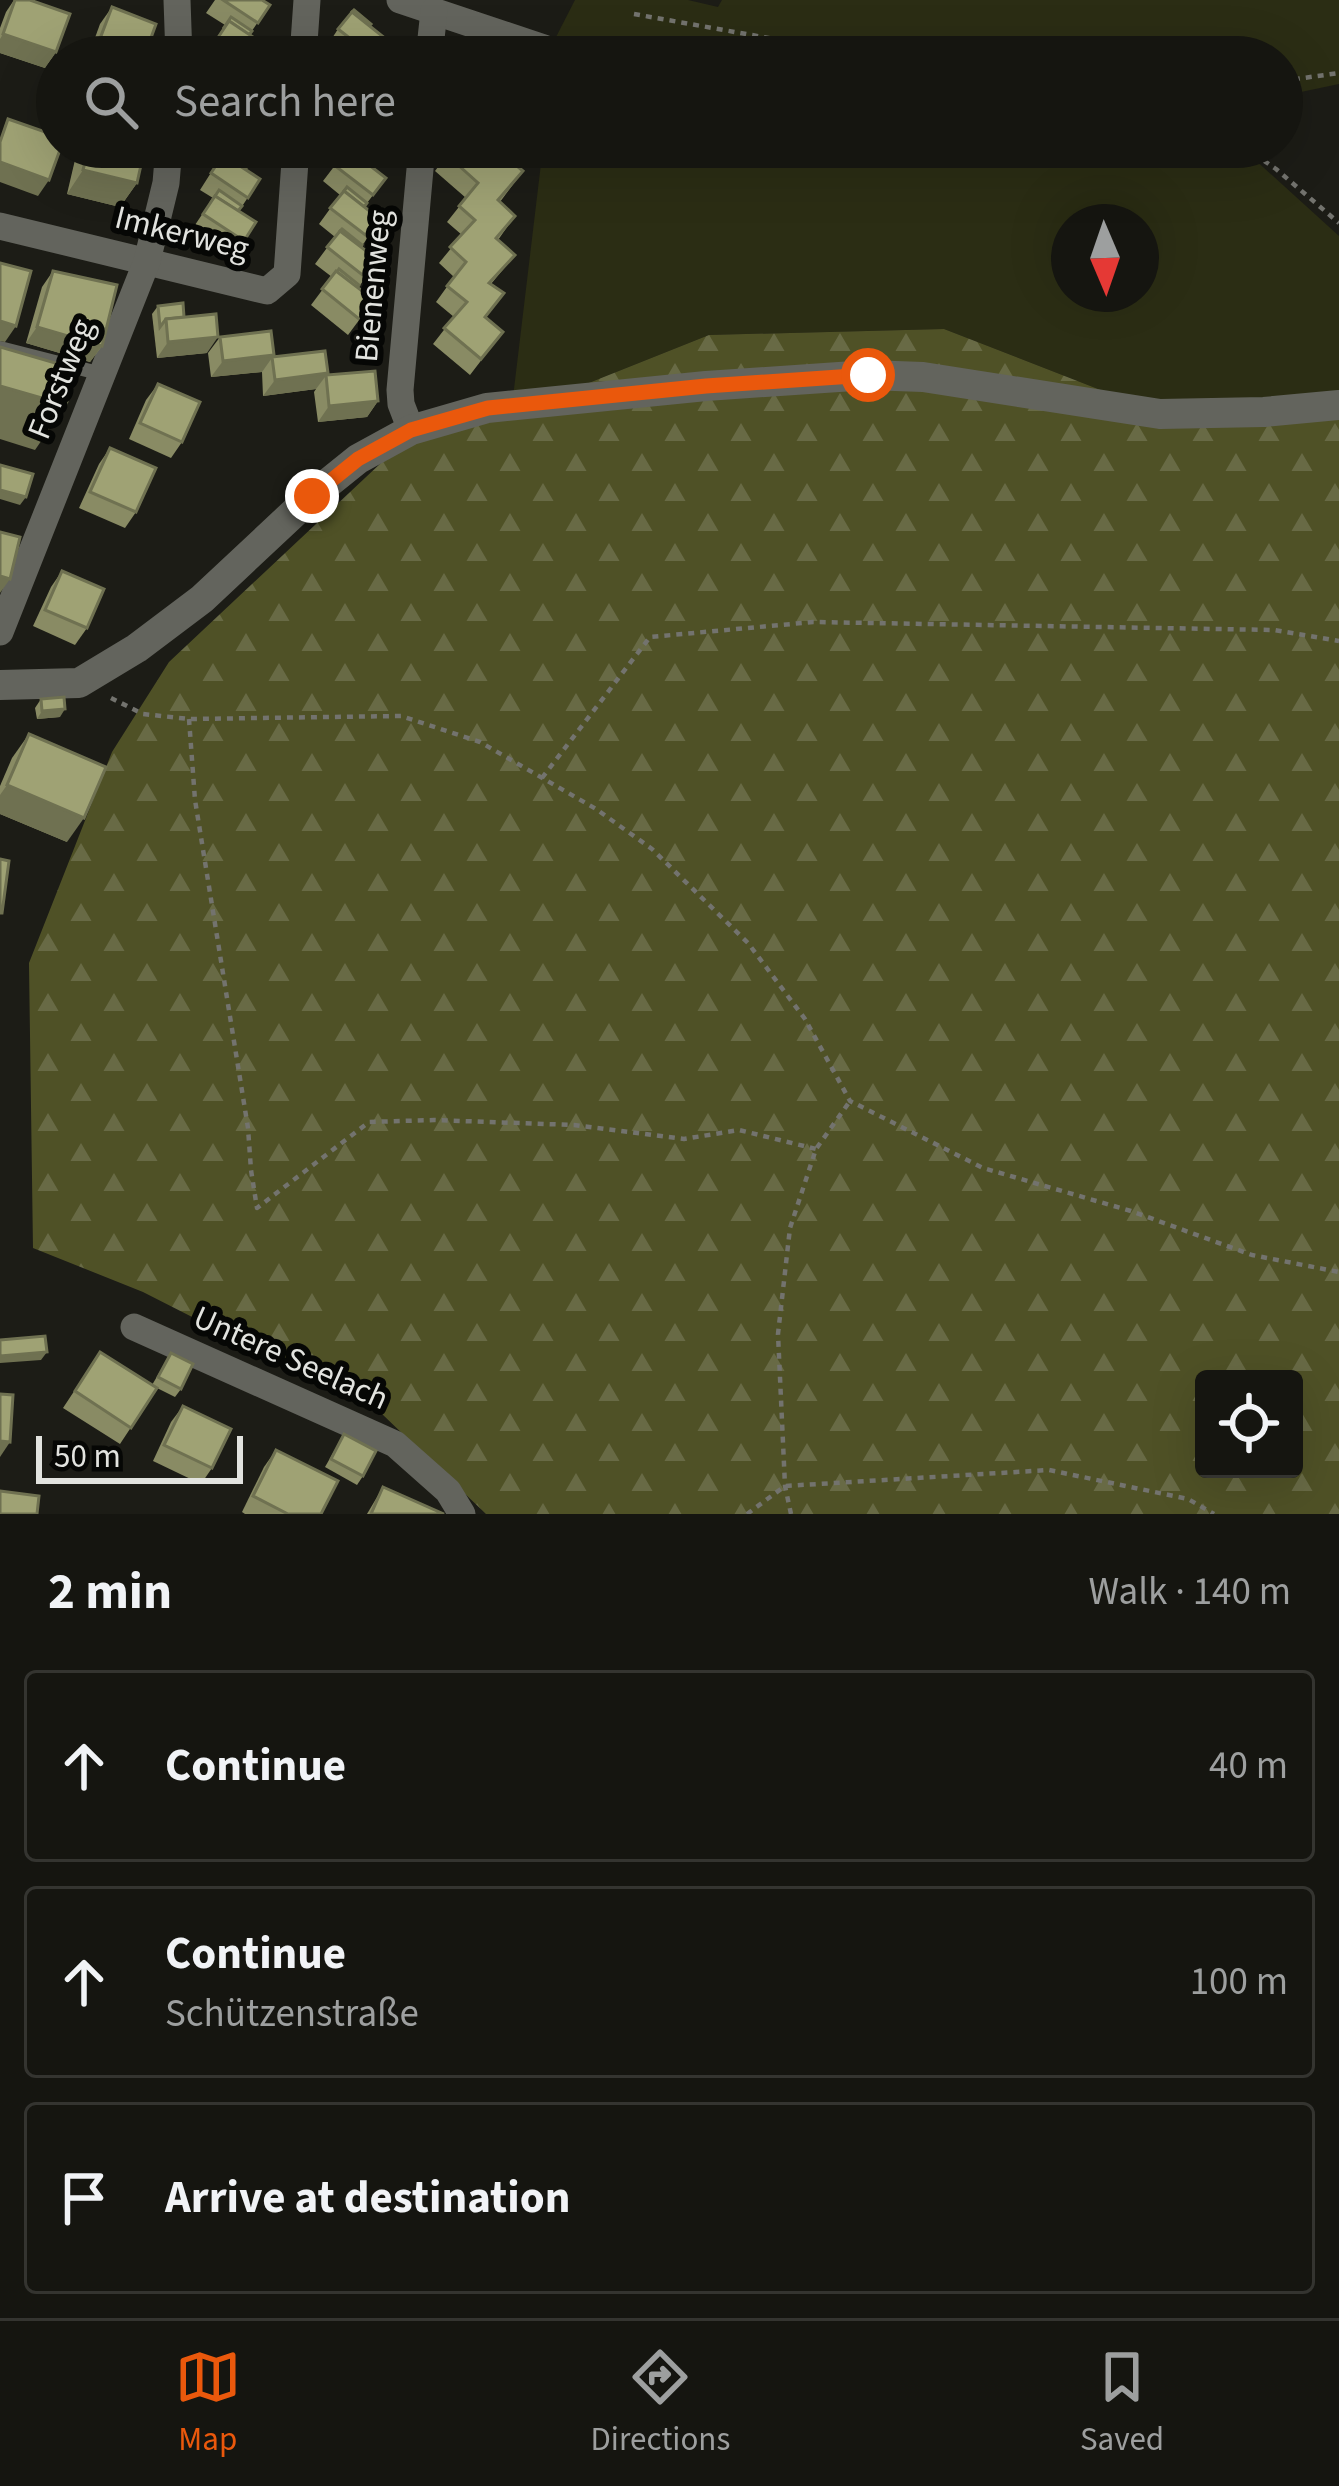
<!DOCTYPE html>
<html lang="en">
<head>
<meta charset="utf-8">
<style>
	body { margin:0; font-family:"Source Sans 3",sans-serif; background:#1e1e19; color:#f1f3f6 }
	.controls { position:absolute; right:36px; bottom:36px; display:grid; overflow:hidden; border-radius:12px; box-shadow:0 12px 48px #0002 }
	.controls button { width:108px; height:108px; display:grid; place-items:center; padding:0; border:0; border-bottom:3px solid #343430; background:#151510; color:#f1f3f6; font:60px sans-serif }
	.compass { position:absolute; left:1051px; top:204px; width:108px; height:108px; border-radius:50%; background:#151510; box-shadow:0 12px 48px #0002; rotate:178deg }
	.scale { position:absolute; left:36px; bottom:30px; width:207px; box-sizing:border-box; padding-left:12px; border:6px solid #e2e3df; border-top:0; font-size:33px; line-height:42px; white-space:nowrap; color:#e2e3df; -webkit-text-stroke:9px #060705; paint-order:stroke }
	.stop { position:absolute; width:36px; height:36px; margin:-27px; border:9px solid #ea580c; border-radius:50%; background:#fff }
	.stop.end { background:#ea580c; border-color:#fff; box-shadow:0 3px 12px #0008 }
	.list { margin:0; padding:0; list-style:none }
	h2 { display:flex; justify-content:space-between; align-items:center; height:156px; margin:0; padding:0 48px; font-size:51px }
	h2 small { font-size:39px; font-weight:400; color:#9d9f9f }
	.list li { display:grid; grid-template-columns:78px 1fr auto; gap:36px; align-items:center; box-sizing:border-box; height:192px; margin:0 24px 24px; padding:0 24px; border:3px solid #343430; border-radius:12px }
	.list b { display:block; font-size:45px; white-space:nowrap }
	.list p { margin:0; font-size:39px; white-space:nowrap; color:#9d9f9f }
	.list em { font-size:39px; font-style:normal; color:#9d9f9f }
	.icon { flex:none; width:66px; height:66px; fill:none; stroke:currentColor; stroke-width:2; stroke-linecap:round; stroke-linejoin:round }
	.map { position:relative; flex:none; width:1339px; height:1514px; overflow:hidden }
	.search { position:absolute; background:#151510; box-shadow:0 12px 48px #0002; left:36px; right:36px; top:36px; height:132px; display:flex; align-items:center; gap:30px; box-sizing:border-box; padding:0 42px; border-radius:66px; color:#9d9f9f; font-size:45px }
	.sheet { height:804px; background:#151510 }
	nav { display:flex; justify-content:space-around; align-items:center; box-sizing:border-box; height:168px; border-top:3px solid #343430; background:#151510; font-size:33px; color:#9d9f9f }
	nav a { display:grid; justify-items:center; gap:6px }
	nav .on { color:#ea580c }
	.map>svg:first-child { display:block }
	.green { fill:#2b2d14; fill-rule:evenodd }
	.forest { fill:url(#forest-firs); fill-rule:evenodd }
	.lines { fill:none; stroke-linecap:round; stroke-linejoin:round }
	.path { stroke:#73736e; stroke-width:4.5; stroke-dasharray:6 6; stroke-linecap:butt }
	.service { stroke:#63645d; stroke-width:14 }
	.minor { stroke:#63645d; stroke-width:27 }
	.tertiary { stroke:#63645d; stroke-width:30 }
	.wall { fill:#898b64 }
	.shaded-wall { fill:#6f7151 }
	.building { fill:#9fa274; stroke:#6f7151; stroke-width:3 }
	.route { stroke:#ea580c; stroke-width:15 }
	.labels { text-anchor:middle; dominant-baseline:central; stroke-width:12; stroke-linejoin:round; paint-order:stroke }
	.street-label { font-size:33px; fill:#e2e3df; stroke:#060705 }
</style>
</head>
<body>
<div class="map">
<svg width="1339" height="1514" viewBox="0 0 1339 1514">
	<defs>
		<pattern id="forest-firs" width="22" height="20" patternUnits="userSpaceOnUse" patternTransform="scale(3)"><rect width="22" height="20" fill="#4f5126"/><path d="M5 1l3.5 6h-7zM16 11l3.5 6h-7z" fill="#686a45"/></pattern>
	</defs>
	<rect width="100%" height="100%" fill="#1c1c16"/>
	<g class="green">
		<polygon points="575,0 688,0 718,7 722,0 1339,0 1339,84 1282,96 1282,57 554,57 556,37"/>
		<path d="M543,147H1241L1339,236V408L1157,412L944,329L709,335L511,414ZM1069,222H1141V294H1069Z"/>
	</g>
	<path class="forest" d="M944,329L1157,412L1339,408V1514H486L381,1413L143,1292L33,1248L29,963L112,752L169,662L398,447L511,414L709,335ZM1204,1379H1294V1469H1204Z"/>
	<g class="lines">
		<g class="path">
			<polyline points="634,14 875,57"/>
			<polyline points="1282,81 1339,73"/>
			<polyline points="1244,147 1276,169 1339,223"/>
			<polyline points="111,698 143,714 189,719 401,716 480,742 596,809 652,849 748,943 805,1019 850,1101 983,1168 1131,1211 1252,1255 1339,1272"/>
			<polyline points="189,719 195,800 248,1128 251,1170 257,1208 369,1122 434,1120 574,1125 684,1139 739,1130 816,1149"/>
			<polyline points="542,778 650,637 813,622 1274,630 1339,641"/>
			<polyline points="747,1514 785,1486 1049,1470 1188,1499 1214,1514"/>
			<polyline points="791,1514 785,1486 778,1334 790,1228 816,1149 850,1101"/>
		</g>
		<polyline class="service" points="0,348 102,374"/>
		<g class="minor">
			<polyline points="177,0 179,57"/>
			<polyline points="400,0 544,48"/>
			<polyline points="303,57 307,0"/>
			<polyline points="429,57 434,11"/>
			<polyline points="0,226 267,291 287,274 296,147"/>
			<polyline points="411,430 401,404 400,390 422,147"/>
			<polyline points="0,632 147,261 166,183 169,147"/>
			<polyline points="134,1327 395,1444 448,1491 462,1514"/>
		</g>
		<polyline class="tertiary" points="0,685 79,683 137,648 202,599 312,496 358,459 411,430 487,408 706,386 868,375 923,377 1160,414 1264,412 1339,405"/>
	</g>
	<g class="wall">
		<polygon points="14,0 30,0 56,52 45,68 0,53 0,28 6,12"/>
		<polygon points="215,0 262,0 270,5 249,35 262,57 208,57 206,55 225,25 206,13"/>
		<polygon points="112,7 144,57 88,57 100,24"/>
		<polygon points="369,26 381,57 342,57 327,46 338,29"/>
		<polygon points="78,147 145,147 137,183 120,207 67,194"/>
		<polygon points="199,147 260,147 245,169 260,179 239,211 256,222 232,257 191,231 213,198 200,190 219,160"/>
		<polygon points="349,147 370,147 366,162 386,178 364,207 381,220 361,247 378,260 358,288 374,300 348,335 311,305 332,277 315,264 335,237 319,224 340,195 323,181"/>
		<polygon points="500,152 523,171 500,202 515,216 498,240 515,255 491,284 486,318 503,332 470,375 433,344 454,317 436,302 454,277 439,263 462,235 447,222 466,198 435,171 447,155"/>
		<polygon points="53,271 102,346 90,362 26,343 42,287"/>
		<polygon points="158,306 184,317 207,353 157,358 152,314"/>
		<polygon points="220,337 273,357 328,373 327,375 378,401 367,417 318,422 314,392 316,389 263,396 262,372 211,377 208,353"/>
		<polygon points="158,384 182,442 171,458 129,439 146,400"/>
		<polygon points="110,448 136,512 125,528 79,508 99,464"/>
		<polygon points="62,571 87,628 75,645 33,626 51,587"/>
		<polygon points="41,699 60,717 37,719 35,708"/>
		<polygon points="29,734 67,842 0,814 0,786 12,758"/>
		<polygon points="100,1352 152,1385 171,1353 181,1389 175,1397 157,1388 120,1444 63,1408"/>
		<polygon points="183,1406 212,1468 201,1484 153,1461 171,1422"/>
		<polygon points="344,1434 363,1476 357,1485 325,1467"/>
		<polygon points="276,1450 321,1514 245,1514 242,1512 264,1467"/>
		<polygon points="383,1487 444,1514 367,1514"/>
	</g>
	<g class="shaded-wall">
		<polygon points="3,34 56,52 45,68 0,53 0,39"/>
		<polygon points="0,162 49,180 38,196 0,182"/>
		<polygon points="83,170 137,183 120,207 67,194"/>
		<polygon points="0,321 16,326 5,342 0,341"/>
		<polygon points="37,327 102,346 90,362 26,343"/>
		<polygon points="218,337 207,353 157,358 168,342"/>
		<polygon points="274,355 262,372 211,377 223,361"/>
		<polygon points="328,373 316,389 263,396 275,380"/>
		<polygon points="0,386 66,405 35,450 0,439"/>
		<polygon points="378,401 367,417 318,422 329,406"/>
		<polygon points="0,490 26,497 20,505 0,499"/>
		<polygon points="0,576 10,579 0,593"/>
		<polygon points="65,709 60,717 37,719 42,711"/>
		<polygon points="7,785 84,818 67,842 0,814 0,795"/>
		<polygon points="47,1352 41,1360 0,1363 0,1356"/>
		<polygon points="0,1441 10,1442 0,1457"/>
	</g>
	<g class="building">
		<polygon points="15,0 30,0 70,14 56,52 3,34"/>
		<polygon points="223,0 262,0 270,5 258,23"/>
		<polygon points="112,7 156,24 144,57 108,57 95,52"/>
		<polygon points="354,10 371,24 369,26 352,12"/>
		<polygon points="352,12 391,43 380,57 374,57 338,29"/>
		<polygon points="231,17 252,31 249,35 229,21 223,29"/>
		<polygon points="229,21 268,47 262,57 245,57 217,39"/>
		<polygon points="486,40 507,57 473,57"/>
		<polygon points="8,119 57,136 57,147 61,147 49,180 0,162 0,142"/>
		<polygon points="89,147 145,147 137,183 83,170"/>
		<polygon points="235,147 260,147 252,159"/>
		<polygon points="349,147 367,147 374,152 366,162 348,148"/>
		<polygon points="454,147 502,147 499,151 523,171 498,200 515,216 496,238 515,255 489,283 504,293 485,317 503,332 481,359 444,328 467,302 447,286 466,262 450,247 475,220 459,206 478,183 447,155"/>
		<polygon points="347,148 386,178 373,195 334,165"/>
		<polygon points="225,152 247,167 245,169 223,155 218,163"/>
		<polygon points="223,155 260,179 248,198 211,173"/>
		<polygon points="347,187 367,203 364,207 344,191"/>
		<polygon points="219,190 242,206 238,211 215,196 210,204"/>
		<polygon points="344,191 381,220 368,237 330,208"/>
		<polygon points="215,196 256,222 244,241 203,214"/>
		<polygon points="342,229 362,245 361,247 340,231"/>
		<polygon points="340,231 378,260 365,277 327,247"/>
		<polygon points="0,263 31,271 16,326 0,321"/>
		<polygon points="339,269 359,285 357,288 337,272"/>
		<polygon points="53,271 117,285 102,346 37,327"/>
		<polygon points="336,271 374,300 359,319 322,289"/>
		<polygon points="183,303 184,317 166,319 160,327 158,306"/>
		<polygon points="216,314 218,337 168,342 166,319"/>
		<polygon points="271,331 274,355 223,361 220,337"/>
		<polygon points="0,347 76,369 66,405 0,386"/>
		<polygon points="325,351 328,373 275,380 272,357"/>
		<polygon points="375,371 378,401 329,406 326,375"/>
		<polygon points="158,384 200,402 182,442 140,423"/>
		<polygon points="110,448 156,468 136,512 90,492"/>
		<polygon points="0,465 33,474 26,497 0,490"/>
		<polygon points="0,532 20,537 10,579 0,576"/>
		<polygon points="62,571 104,589 87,628 45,610"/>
		<polygon points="64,697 65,709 42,711 41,699"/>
		<polygon points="29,734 106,767 84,818 7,785"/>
		<polygon points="0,859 9,861 2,913 0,913"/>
		<polygon points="45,1336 47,1352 0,1356 0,1340"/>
		<polygon points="100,1352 157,1388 131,1428 75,1391"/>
		<polygon points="171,1353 193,1364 181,1389 158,1377"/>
		<polygon points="0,1394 13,1395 10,1442 0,1441"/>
		<polygon points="183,1406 231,1429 212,1468 164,1445"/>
		<polygon points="344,1434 376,1451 363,1476 331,1459"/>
		<polygon points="276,1450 338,1481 321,1514 288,1514 253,1496"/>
		<polygon points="383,1487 444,1514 371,1514"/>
		<polygon points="0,1491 39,1496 37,1514 0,1514"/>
	</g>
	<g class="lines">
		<polyline class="route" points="312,496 358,459 411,430 488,408 706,386 868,375"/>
	</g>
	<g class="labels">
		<g class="street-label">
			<text transform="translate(182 233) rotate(14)">Imkerweg</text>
			<text transform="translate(373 286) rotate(-85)">Bienenweg</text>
			<text transform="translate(61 379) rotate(-68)">Forstweg</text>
			<text transform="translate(291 1358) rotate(24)">Untere Seelach</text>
		</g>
	</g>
</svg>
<div class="controls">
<button><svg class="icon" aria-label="locate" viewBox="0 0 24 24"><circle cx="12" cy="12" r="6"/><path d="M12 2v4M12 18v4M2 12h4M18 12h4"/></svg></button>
</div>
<svg class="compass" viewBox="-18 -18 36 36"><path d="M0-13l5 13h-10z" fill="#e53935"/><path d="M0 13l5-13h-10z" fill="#9d9f9f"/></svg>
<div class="scale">50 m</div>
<div class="stop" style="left:868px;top:375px"></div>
<div class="stop end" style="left:312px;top:496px"></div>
<div class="search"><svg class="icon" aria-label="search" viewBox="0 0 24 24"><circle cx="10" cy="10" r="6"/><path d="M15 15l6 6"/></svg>Search here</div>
</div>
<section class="sheet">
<h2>2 min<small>Walk · 140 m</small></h2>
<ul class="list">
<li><svg class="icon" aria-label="ahead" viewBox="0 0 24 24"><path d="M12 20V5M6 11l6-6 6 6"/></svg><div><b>Continue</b></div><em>40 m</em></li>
<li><svg class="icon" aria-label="ahead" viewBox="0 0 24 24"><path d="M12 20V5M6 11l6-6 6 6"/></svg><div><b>Continue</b><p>Schützenstraße</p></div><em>100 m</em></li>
<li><svg class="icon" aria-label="arrive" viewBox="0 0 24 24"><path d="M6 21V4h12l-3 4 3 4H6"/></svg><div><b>Arrive at destination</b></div></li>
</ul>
</section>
<nav>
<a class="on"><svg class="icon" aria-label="map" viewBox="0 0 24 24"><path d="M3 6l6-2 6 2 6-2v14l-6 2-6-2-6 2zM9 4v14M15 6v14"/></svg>Map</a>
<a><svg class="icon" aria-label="directions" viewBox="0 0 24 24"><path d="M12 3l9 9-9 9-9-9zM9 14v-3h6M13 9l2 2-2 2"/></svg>Directions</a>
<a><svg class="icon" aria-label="saved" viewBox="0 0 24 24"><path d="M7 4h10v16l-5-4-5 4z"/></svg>Saved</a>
</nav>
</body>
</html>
